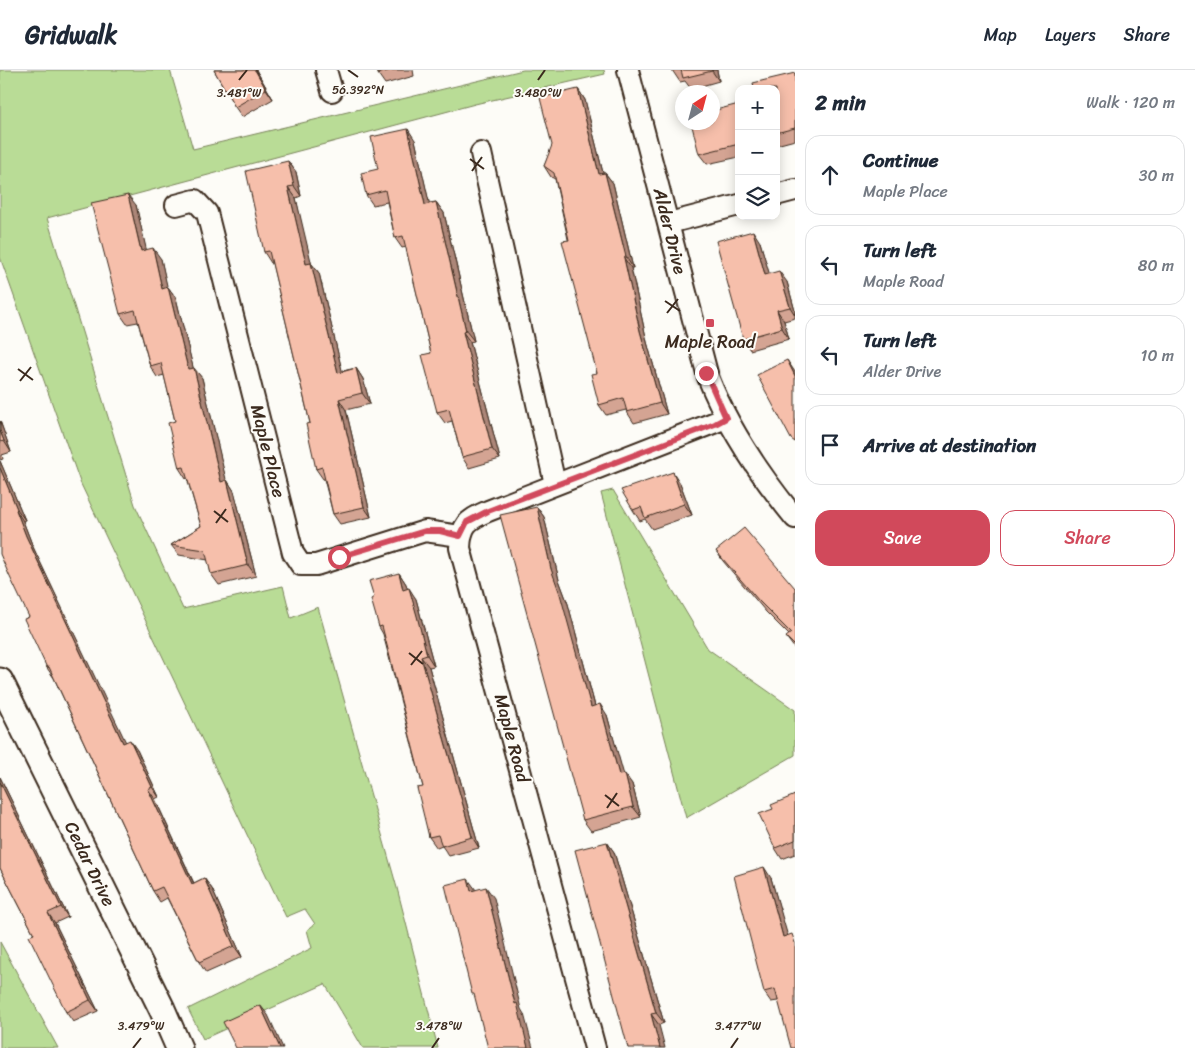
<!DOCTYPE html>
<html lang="en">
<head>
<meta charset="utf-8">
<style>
	body { margin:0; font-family:Sriracha,sans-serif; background:#f2f2f3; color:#1f2937 }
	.controls { position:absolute; right:15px; top:15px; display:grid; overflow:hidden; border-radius:10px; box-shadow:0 2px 12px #0003 }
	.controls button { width:45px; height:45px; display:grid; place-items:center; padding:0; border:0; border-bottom:1px solid #e0e1e3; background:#fff; color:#1f2937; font:25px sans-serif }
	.compass { position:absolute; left:675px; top:15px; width:45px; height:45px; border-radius:50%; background:#fff; box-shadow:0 2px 12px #0003; rotate:36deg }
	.stop { position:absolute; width:15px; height:15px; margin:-11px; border:4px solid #d1495b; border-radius:50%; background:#fff }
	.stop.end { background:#d1495b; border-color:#fff; box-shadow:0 1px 5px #0008 }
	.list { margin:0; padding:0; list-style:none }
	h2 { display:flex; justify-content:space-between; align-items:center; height:65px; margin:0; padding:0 20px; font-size:21px }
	h2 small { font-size:16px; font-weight:400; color:#747a83 }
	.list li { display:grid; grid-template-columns:32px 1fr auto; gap:15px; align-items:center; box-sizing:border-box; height:80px; margin:0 10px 10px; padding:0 10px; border:1px solid #e0e1e3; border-radius:15px }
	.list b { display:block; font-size:19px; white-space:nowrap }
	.list p { margin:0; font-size:16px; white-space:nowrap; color:#747a83 }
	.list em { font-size:16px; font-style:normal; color:#747a83 }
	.actions { display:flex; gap:10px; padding:15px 20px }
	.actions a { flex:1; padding:11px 0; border:1px solid #d1495b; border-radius:15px; text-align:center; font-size:18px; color:#d1495b }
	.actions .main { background:#d1495b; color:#fff }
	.icon { flex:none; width:28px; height:28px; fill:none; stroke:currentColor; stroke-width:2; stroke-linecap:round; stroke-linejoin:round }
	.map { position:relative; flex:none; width:795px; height:978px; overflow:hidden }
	header { display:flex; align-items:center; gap:30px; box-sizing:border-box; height:70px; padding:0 25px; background:#fff; border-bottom:1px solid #e0e1e3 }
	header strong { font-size:24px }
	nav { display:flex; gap:28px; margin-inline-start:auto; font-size:18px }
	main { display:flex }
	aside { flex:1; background:#fff }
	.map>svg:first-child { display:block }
	.green { fill:#b9dc96; stroke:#7a835a }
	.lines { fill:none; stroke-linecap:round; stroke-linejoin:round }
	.minor-casing { stroke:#3b2a1e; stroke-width:24 }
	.tertiary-casing { stroke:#3b2a1e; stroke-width:29 }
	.minor { stroke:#fdfcf7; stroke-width:20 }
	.tertiary { stroke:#fdfcf7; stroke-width:25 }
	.wall { fill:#d4a493; stroke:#3b2a1e }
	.shaded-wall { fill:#ac8678; stroke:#3b2a1e }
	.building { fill:#f6bfab; stroke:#3b2a1e }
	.route { stroke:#d1495b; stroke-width:6 }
	.ticks { fill:none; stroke:#3b2a1e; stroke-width:2 }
	.poi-dot { fill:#d1495b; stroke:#fdfcf7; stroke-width:2 }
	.labels { text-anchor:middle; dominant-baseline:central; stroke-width:4; stroke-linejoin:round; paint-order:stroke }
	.street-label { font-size:18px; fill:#3b2a1e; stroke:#fdfcf7 }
	.poi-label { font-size:18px; fill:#3b2a1e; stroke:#fdfcf7 }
	.ticks-label { font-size:12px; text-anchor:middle; fill:#3b2a1e; stroke:#fdfcf7; stroke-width:4; stroke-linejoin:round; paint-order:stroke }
</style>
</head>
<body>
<header>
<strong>Gridwalk</strong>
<nav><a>Map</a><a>Layers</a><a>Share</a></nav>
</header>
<main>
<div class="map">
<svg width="795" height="978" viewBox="0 0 795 978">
	<rect width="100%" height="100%" fill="#fdfcf7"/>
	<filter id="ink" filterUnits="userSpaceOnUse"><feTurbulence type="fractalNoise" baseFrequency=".02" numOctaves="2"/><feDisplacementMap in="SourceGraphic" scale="10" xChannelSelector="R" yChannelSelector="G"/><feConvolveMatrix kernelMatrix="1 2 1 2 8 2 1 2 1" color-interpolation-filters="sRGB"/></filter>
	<g filter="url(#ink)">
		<g class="green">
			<polygon points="0,0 170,0 193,79 523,0 604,0 605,4 475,34 47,148 135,435 183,539 283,516 291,548 318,537 397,818 438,978 363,978 325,914 203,969 188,939 312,878 307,860 315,854 305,839 286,847 80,412 0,187"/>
			<polygon points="613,420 708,579 795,640 795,685 686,748 601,423"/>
			<polygon points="0,872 58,978 0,978"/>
		</g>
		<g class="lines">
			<defs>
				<g id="minor">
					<polyline points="326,0 332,21"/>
					<path d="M628,0L708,307C728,358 760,405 795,448"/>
					<polyline points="481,83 555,414"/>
					<polyline points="776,125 795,120"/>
					<polyline points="176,135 195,130 207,143 293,483 301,495 316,495 425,461 460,466"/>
					<polyline points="669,153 739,135"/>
					<path d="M595,978L460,478C461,455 467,450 488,441L726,348"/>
				</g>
				<polyline id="tertiary" points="0,611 162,939 179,978"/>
			</defs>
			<use href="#minor" class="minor-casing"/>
			<use href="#tertiary" class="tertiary-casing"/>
			<use href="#minor" class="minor"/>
			<use href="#tertiary" class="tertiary"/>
		</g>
		<g class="wall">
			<polygon points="214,0 256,0 273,29 242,47 235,37"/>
			<polygon points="377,0 413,0 414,6 385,14 378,4"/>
			<polygon points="672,0 717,0 719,11 691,19 685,11 680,12"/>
			<polygon points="795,3 795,70 776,75 776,19"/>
			<polygon points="578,19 585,30 603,103 605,103 613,113 633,198 631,198 647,272 667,344 634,353 627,342 626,340 606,345 599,335 597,303 555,109 551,107 544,96"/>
			<polygon points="739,34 739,87 707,94 699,84"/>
			<polygon points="415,70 429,133 436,132 444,143 474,271 470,272 500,389 469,398 462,387 452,351 445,353 437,342 431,283 406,177 402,178 395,168 387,132 373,135 366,125 378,99"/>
			<polygon points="288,91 296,102 301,126 296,128 303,162 311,193 319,203 342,301 356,298 363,309 370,334 346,340 371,447 340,454 333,444 324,409 323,409 316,399 310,353 272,193 271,193 264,182"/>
			<polygon points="136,135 146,180 161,189 167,218 168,217 176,228 193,298 202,308 226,411 227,410 234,421 256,506 219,515 211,504 208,490 179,485 171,475 201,456 187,408 186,409 179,398 175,351 164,305 157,307 150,296 138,252 127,254 120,244"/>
			<polygon points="760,172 769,204 787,212 795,241 795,248 784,251 789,269 750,280 743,269"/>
			<polygon points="0,351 11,382 2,385 3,389 0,390"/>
			<polygon points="0,391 25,450 23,451 33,477 125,672 137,680 159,727 155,729 194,813 204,808 212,819 242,887 206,903 199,892 167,828 160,832 153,821 54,608 47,598 29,547"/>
			<polygon points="680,413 692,445 652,459 645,449 640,451 633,440"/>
			<polygon points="537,437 544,447 559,510 568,534 595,636 607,645 623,704 632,714 641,747 591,761 583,750"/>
			<polygon points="716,481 795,518 795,576 789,565 766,542 723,491"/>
			<polygon points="399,503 406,514 407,518 416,529 434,596 429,597 479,778 449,786 442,776 437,778 429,767 423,717 383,564 379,557 374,527"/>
			<polygon points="786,567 795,576 795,579"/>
			<polygon points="0,707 68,847 55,853 98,941 73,952 66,942 34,864 0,798"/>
			<polygon points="795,725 795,784 782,789 775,778 773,739"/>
			<polygon points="607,772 614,782 664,953 659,955 628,978"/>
			<polygon points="771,808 787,866 778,931 771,932 764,922"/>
		</g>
		<g class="shaded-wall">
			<polygon points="255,0 256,0 273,29 266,19"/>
			<polygon points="712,0 717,0 719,11 712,1"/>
			<polygon points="578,19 585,30 606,115 599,104"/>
			<polygon points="408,59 415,70 432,145 425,135"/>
			<polygon points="288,91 296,102 301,126 294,116"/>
			<polygon points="605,103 613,113 633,198 626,187"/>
			<polygon points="288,117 296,128 314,204 306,194"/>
			<polygon points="128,125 136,135 149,191 141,181"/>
			<polygon points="436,132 444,143 474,271 466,261"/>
			<polygon points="753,161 760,172 773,216 765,205"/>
			<polygon points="153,178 161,189 170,229 162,219"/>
			<polygon points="624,188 631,198 647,272 667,344 660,333 640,261"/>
			<polygon points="311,193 319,203 345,313 338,303"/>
			<polygon points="779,201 787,212 795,241 795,245 790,237"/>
			<polygon points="168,217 176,228 196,309 188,299"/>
			<polygon points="777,240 784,251 789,269 782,258"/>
			<polygon points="463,262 470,272 500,389 492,379"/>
			<polygon points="787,290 795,302 795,306"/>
			<polygon points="194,298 202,308 229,422 221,412"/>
			<polygon points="356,298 363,309 370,334 362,323"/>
			<polygon points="339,329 346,340 371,447 364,437"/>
			<polygon points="0,351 11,382 4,371 0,361"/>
			<polygon points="0,391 25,450 17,439 0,398"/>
			<polygon points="673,402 680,413 692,445 684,434"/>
			<polygon points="227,410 234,421 256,506 248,495"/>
			<polygon points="537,437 544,447 559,510 568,534 598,648 591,637 551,499"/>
			<polygon points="16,440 23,451 33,477 131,683 123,673 26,466"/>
			<polygon points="399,503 406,514 411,530 403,520"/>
			<polygon points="409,518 416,529 434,596 427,585"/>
			<polygon points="421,587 429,597 479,778 472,767"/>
			<polygon points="600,634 607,645 627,716 619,705"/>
			<polygon points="130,670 137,680 159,727 152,717"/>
			<polygon points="625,704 632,714 641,747 633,737"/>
			<polygon points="0,707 68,847 61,837 0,712"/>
			<polygon points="148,719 155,729 199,825 192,814"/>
			<polygon points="607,772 614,782 664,953 656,943"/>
			<polygon points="764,797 771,808 791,877 783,867"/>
			<polygon points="204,808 212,819 242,887 234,876"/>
			<polygon points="468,809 476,820 471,821"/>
			<polygon points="486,817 494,828 521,939 524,944 533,978 528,978 515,934"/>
			<polygon points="48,843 55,853 98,941 90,930"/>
			<polygon points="260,935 268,945 283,978 280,978"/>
			<polygon points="651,944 659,955 665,978 660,978"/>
		</g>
		<g class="building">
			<polygon points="214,0 255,0 266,19 235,37"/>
			<polygon points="377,0 391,0 378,4"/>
			<polygon points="681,0 712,0 712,1 683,8"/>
			<polygon points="795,3 795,58 776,63 776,19 754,19 753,13"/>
			<polygon points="578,19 599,104 605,103 626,187 624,188 640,261 660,333 627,342 623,328 599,335 591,304 597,303 562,171 569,170 554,103 544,96 552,75 540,28"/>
			<polygon points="739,34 739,74 699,84 691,52 712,52 712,41"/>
			<polygon points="408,59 425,135 436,132 466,261 463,262 492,379 462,387 449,339 437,342 422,285 431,283 403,166 395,168 385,120 366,125 361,103 378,99 371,67"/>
			<polygon points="288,91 294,116 288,117 296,151 306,194 311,193 338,303 356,298 362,323 339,329 364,437 333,444 322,397 316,399 306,354 310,353 269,181 264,182 246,101"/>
			<polygon points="128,125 141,181 153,178 162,219 168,217 188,299 194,298 221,412 227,410 248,495 211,504 205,480 171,475 201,456 184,397 179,398 168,353 175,351 161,293 150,296 135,240 120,244 91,133"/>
			<polygon points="753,161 765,205 779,201 790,237 777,240 782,258 743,269 716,171"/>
			<polygon points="787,290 795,306 795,372 791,369 757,305"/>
			<polygon points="0,361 4,371 0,372"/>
			<polygon points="0,398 17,439 16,440 26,466 123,673 130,670 152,717 148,719 192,814 204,808 234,876 199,892 162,817 153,821 49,597 47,598 24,549 29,547 9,505 0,484"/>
			<polygon points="673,402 684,434 645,448 641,437 633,440 621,420"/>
			<polygon points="537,437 551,499 560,524 591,637 600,634 619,705 625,704 633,737 583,750 500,445"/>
			<polygon points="744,458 795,518 795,576 786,567 791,563 759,531 716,481"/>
			<polygon points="399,503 403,520 409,518 417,546 427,585 421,587 472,767 442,776 438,765 429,767 417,718 423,717 382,556 379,557 371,529 374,527 369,511"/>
			<polygon points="0,712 61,837 48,843 90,930 66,942 29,866 34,864 0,798"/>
			<polygon points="795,725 795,770 775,778 759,744 773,739 771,735"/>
			<polygon points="607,772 656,943 651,944 660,978 628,978 575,780"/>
			<polygon points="764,797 783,867 792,864 795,873 795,978 791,978 775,919 764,922 734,806"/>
			<polygon points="468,809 471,821 486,817 515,934 517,933 528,978 488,978 474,924 472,924 445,815"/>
			<polygon points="260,935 280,978 236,978 223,952"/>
		</g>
	</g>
	<g class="lines" filter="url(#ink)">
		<polyline class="route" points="339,487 425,461 440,461 460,466 467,452 488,441 715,354 726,348 706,303"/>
	</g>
	<path class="ticks" d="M348,0L358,7M239,10L247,0M538,10L545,0M470,89L484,99M472,101L482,87M665,231L680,241M667,243L678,229M18,299L33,310M20,311L31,297M214,441L228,452M216,453L226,439M409,583L423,594M411,595L422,581M605,725L619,736M607,738L617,723M133,978L141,968M432,978L439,968M731,978L738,968"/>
	<rect class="poi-dot" x="705" y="248" width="10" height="10" rx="2.5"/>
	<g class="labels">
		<g class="street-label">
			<text transform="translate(670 161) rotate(76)">Alder Drive</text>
			<text transform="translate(268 381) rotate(76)">Maple Place</text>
			<text transform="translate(512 668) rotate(75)">Maple Road</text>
			<text transform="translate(90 794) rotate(64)">Cedar Drive</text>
		</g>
		<g class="poi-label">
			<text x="710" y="272">Maple Road</text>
		</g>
	</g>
	<g class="ticks-label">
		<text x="358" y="24">56.392°N</text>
		<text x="239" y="27">3.481°W</text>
		<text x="538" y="27">3.480°W</text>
		<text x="141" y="960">3.479°W</text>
		<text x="439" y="960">3.478°W</text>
		<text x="738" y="960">3.477°W</text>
	</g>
</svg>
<div class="controls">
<button>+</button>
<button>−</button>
<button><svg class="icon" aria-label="layers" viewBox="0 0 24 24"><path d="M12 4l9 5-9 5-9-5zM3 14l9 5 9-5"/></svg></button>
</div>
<svg class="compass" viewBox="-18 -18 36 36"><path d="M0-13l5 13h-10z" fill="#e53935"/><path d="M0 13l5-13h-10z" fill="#747a83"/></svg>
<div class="stop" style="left:339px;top:487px"></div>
<div class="stop end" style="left:706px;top:303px"></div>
</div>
<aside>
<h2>2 min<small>Walk · 120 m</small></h2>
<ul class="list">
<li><svg class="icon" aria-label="ahead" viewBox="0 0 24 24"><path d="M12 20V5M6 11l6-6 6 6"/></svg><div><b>Continue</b><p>Maple Place</p></div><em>30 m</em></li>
<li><svg class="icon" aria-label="left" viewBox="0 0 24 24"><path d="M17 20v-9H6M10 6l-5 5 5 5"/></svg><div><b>Turn left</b><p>Maple Road</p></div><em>80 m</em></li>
<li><svg class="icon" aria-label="left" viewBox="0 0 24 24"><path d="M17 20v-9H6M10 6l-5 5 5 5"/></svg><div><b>Turn left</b><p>Alder Drive</p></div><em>10 m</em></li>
<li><svg class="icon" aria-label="arrive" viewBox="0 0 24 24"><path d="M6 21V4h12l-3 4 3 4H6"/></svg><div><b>Arrive at destination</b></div></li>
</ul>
<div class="actions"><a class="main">Save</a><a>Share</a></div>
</aside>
</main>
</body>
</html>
